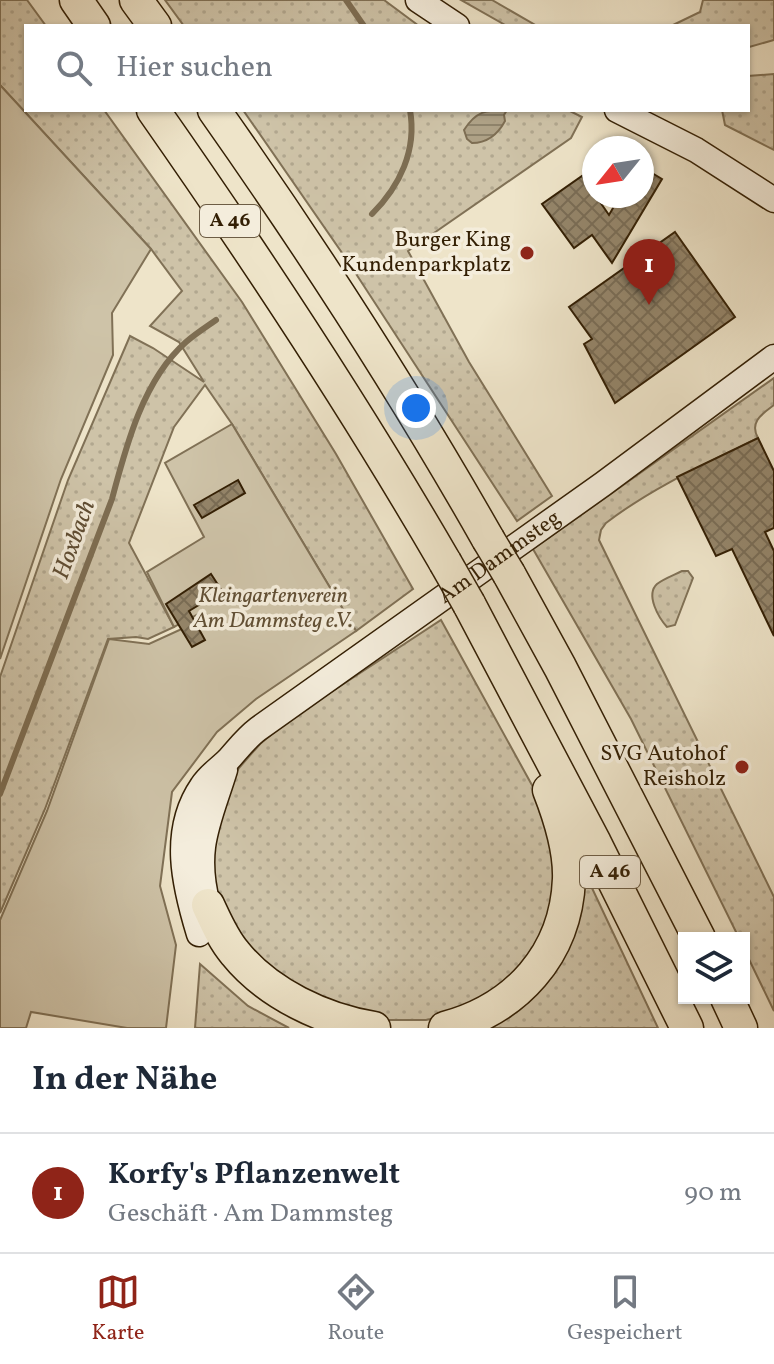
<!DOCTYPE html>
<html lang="de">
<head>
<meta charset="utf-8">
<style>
	body { margin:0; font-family:Vollkorn,serif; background:#f2f2f3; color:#1f2937 }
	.controls { position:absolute; right:24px; bottom:24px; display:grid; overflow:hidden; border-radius:0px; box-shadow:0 2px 6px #0004 }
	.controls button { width:72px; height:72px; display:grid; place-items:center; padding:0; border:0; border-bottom:2px solid #e0e1e3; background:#fff; color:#1f2937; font:40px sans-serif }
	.compass { position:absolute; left:582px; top:136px; width:72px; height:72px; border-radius:50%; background:#fff; box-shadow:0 2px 6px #0004; rotate:240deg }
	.you { position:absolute; left:416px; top:408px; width:28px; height:28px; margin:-20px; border:6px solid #fff; border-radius:50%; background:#1a73e8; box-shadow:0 0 0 12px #1a73e833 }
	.badge { display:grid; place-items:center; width:52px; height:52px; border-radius:50%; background:#8f2418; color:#fff; font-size:26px; font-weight:700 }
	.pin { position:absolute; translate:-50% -66px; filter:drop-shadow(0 2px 4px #0008) }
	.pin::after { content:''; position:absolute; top:42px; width:28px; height:24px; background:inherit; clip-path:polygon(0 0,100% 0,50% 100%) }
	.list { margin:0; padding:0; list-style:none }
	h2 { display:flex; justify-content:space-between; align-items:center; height:104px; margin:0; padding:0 32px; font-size:34px }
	h2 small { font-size:26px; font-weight:400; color:#747a83 }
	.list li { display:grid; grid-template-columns:52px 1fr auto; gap:24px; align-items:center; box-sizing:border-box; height:120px; padding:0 32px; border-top:2px solid #e0e1e3 }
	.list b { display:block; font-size:30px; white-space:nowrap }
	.list p { margin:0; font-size:26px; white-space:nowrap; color:#747a83 }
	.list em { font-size:26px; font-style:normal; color:#747a83 }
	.icon { flex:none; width:44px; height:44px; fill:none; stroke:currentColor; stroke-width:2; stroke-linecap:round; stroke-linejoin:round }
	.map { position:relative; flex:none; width:774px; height:1028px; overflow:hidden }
	.search { position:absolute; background:#fff; box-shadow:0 2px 6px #0004; left:24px; right:24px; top:24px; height:88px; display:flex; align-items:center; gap:20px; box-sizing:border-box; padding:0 28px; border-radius:0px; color:#747a83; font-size:30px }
	.sheet { height:224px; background:#fff }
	nav { display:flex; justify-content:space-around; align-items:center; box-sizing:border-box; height:112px; border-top:2px solid #e0e1e3; background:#fff; font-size:22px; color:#747a83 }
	nav a { display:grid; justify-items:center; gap:4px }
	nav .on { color:#8f2418 }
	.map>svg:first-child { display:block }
	.grass { fill:url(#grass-dots); stroke:#807156; stroke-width:2 }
	.green { fill:#cec3a8; stroke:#807156; stroke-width:2 }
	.water { fill:url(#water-rules); stroke:#7d6d52; stroke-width:2 }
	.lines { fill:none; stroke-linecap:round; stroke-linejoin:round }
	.stream { stroke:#7d6d52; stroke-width:6 }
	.building { fill:url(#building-cross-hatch); stroke:#331f04; stroke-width:2 }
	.secondary-casing { stroke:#331f04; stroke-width:27 }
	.motorway-casing { stroke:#331f04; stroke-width:35 }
	.secondary { stroke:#f4eddc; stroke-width:24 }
	.motorway { stroke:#eee4c9; stroke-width:32 }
	.motorway-bridge-casing { stroke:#331f04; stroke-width:35; stroke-linecap:butt }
	.motorway-bridge { stroke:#eee4c9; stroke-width:32 }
	.poi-dot { fill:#8f2418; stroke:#f4eddc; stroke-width:3 }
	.labels { text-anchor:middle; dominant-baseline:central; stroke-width:7; stroke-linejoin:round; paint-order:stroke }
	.shield { fill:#f4eddc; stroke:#6d5d45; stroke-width:2 }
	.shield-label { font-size:20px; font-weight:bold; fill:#331f04 }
	.poi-label { font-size:22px; fill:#331f04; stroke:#f4eddc; text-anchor:end }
	.street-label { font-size:22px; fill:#331f04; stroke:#f4eddc }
	.park-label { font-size:22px; font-style:italic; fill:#625035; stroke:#f4eddc }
	.water-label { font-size:24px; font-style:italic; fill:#5e4c32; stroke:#f4eddc }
</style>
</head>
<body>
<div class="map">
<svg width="774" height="1028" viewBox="0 0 774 1028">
	<defs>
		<pattern id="grass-dots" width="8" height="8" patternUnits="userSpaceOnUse" patternTransform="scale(2)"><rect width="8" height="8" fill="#cec3a8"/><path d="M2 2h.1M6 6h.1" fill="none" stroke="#b1a78f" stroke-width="1.8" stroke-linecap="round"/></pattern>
		<pattern id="water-rules" width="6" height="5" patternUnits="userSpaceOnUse" patternTransform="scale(2)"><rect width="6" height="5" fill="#aea186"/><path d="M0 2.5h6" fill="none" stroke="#8e836b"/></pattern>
		<pattern id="building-cross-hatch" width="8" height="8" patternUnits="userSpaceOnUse" patternTransform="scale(2)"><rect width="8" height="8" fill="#94856a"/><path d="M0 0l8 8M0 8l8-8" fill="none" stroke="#796c55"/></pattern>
	</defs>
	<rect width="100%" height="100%" fill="#eee4c9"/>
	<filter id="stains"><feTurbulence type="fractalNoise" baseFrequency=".0025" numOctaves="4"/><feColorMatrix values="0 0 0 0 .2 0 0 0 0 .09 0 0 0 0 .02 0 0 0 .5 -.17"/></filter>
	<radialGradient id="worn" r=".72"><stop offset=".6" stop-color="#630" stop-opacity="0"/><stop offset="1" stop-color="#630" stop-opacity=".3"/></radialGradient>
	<g class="grass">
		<polygon points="0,0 27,0 46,26 26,26 26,110 104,110 242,302 336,454 413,589 356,631 232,424 205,385 174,427 129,543 174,627 148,639 136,637 108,639 45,809 0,913 0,677 68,480 130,336 153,348 204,382 179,342 150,326 182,291 151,249 0,85"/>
		<polygon points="165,0 384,0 419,26 184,26"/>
		<polygon points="461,0 492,0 537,26 507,26"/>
		<polygon points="703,0 774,0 774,40 749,47 748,57 748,26 671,26 700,12"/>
		<polygon points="774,74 774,150 725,125 722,110 748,110 748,76"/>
		<polygon points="243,110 568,110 582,117 571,138 408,251 469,362 552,496 517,521 347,260"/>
		<path d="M774,378V405C762,414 749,422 758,438C705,464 653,487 606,523L601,530L599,540L774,897V1011L744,949V938H739L631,719L533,549Z"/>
		<path d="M682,571H688L693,578L675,625L667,627C659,618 645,595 657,584C663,579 674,575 682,571Z"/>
		<polygon points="441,620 533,787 551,829 559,872 554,913 536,951 512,980 456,1014 426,1020 385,1020 285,985 232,933 218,906 210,867 221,797 239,768 260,744 290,719"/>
		<polygon points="583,869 658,1028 472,1028 492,1019"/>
		<polygon points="200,964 248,1006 289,1028 195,1028"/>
	</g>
	<g class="green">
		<polygon points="0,85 151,249 112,313 113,355 61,479 0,659"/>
		<polygon points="232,424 356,631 256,699 217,732 172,792 160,886 176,945 166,1028 127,1028 31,1012 26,1028 0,1028 0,920 47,811 109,639 149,644 208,617 204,611 174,627 147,572 204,537 165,463"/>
	</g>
	<path class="water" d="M507,110L504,115L505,121C498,134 488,143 472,143L467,139L464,130C476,111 486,110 507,110Z"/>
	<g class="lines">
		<g class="stream">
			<polyline points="346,0 364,26"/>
			<path d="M372,214C400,186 417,150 410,110"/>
			<path d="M0,794L112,499C126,446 143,380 186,342C195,334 206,327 216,320"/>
		</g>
	</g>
	<g class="building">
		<polygon points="642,167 662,179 612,263 592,235 574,248 542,204 582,176 609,215 620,196 642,196"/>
		<polygon points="675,232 735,317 615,403 584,344 592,339 569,307"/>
		<polygon points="758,438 774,471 774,528 765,532 774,551 774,636 732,549 716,556 677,477"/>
		<polygon points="238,480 245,493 202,518 194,505"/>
		<polygon points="211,574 222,591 189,611 205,640 192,647 166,604"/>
	</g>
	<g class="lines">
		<defs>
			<g id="secondary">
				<polyline points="418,0 457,26"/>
				<polyline points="617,110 696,150 774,200"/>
				<path d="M208,905C193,848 209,822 225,770"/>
				<path id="s1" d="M199,934C184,885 171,831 202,786C209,775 219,769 228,760C238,749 246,738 258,729L603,484L774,357"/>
			</g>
			<g id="motorway">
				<polyline points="76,0 94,26"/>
				<polyline points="136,0 155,26"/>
				<path d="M153,110C256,257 355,407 445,562"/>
				<path d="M214,110C312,249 404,391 488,539"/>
				<polyline points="509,574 560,667 699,938"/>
				<polyline points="469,604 595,843 687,1028"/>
				<path d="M208,905C216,922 223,939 235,953C268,994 324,1020 374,1028"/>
				<polyline points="727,998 741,1028"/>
				<path d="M445,1028C516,1009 566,955 569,879C570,849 560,818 549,790"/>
			</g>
		</defs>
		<use href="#secondary" class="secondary-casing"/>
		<use href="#motorway" class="motorway-casing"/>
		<use href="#secondary" class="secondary"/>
		<use href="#motorway" class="motorway"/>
		<defs>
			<g id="motorway-bridge">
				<polyline points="488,539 509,574"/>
				<polyline points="445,562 469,604"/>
			</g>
		</defs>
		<use href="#motorway-bridge" class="motorway-bridge-casing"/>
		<use href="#motorway-bridge" class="motorway-bridge"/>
	</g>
	<g class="poi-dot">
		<circle cx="527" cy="253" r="8"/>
		<circle cx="742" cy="767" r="8"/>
	</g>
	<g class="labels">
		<g class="shield">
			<rect x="200" y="205" width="60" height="32" rx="6"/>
			<rect x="580" y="856" width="60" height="32" rx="6"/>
		</g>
		<g class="shield-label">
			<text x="230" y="221">A 46</text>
			<text x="610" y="872">A 46</text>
		</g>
		<g class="poi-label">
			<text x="511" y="240">Burger King<tspan x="511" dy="25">Kundenparkplatz</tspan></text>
			<text x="726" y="754">SVG Autohof<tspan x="726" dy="25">Reisholz</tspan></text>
		</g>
		<g class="street-label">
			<text stroke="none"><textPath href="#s1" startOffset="530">Am Dammsteg</textPath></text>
		</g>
		<g class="park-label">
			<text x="273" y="596">Kleingartenverein<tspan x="273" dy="25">Am Dammsteg e.V.</tspan></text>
		</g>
		<g class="water-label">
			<text transform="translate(75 540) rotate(-70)">Hoxbach</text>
		</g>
	</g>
	<rect width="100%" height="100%" filter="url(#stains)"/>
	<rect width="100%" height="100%" fill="url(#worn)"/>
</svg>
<div class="controls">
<button><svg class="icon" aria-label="layers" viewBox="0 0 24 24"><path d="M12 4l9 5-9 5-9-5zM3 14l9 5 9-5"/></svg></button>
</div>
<svg class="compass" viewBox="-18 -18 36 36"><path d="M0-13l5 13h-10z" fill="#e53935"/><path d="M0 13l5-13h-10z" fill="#747a83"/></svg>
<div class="you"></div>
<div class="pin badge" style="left:649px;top:305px">1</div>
<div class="search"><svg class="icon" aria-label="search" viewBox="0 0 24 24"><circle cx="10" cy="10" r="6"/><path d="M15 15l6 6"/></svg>Hier suchen</div>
</div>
<section class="sheet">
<h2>In der Nähe<small></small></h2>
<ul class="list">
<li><span class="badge">1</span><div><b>Korfy's Pflanzenwelt</b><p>Geschäft · Am Dammsteg</p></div><em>90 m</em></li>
</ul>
</section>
<nav>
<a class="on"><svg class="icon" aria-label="map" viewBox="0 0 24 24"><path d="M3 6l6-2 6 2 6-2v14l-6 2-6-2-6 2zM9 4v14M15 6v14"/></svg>Karte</a>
<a><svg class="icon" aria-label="directions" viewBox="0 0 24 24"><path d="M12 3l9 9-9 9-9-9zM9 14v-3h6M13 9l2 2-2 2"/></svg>Route</a>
<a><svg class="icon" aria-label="saved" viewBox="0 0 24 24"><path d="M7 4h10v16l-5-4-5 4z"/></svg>Gespeichert</a>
</nav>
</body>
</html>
